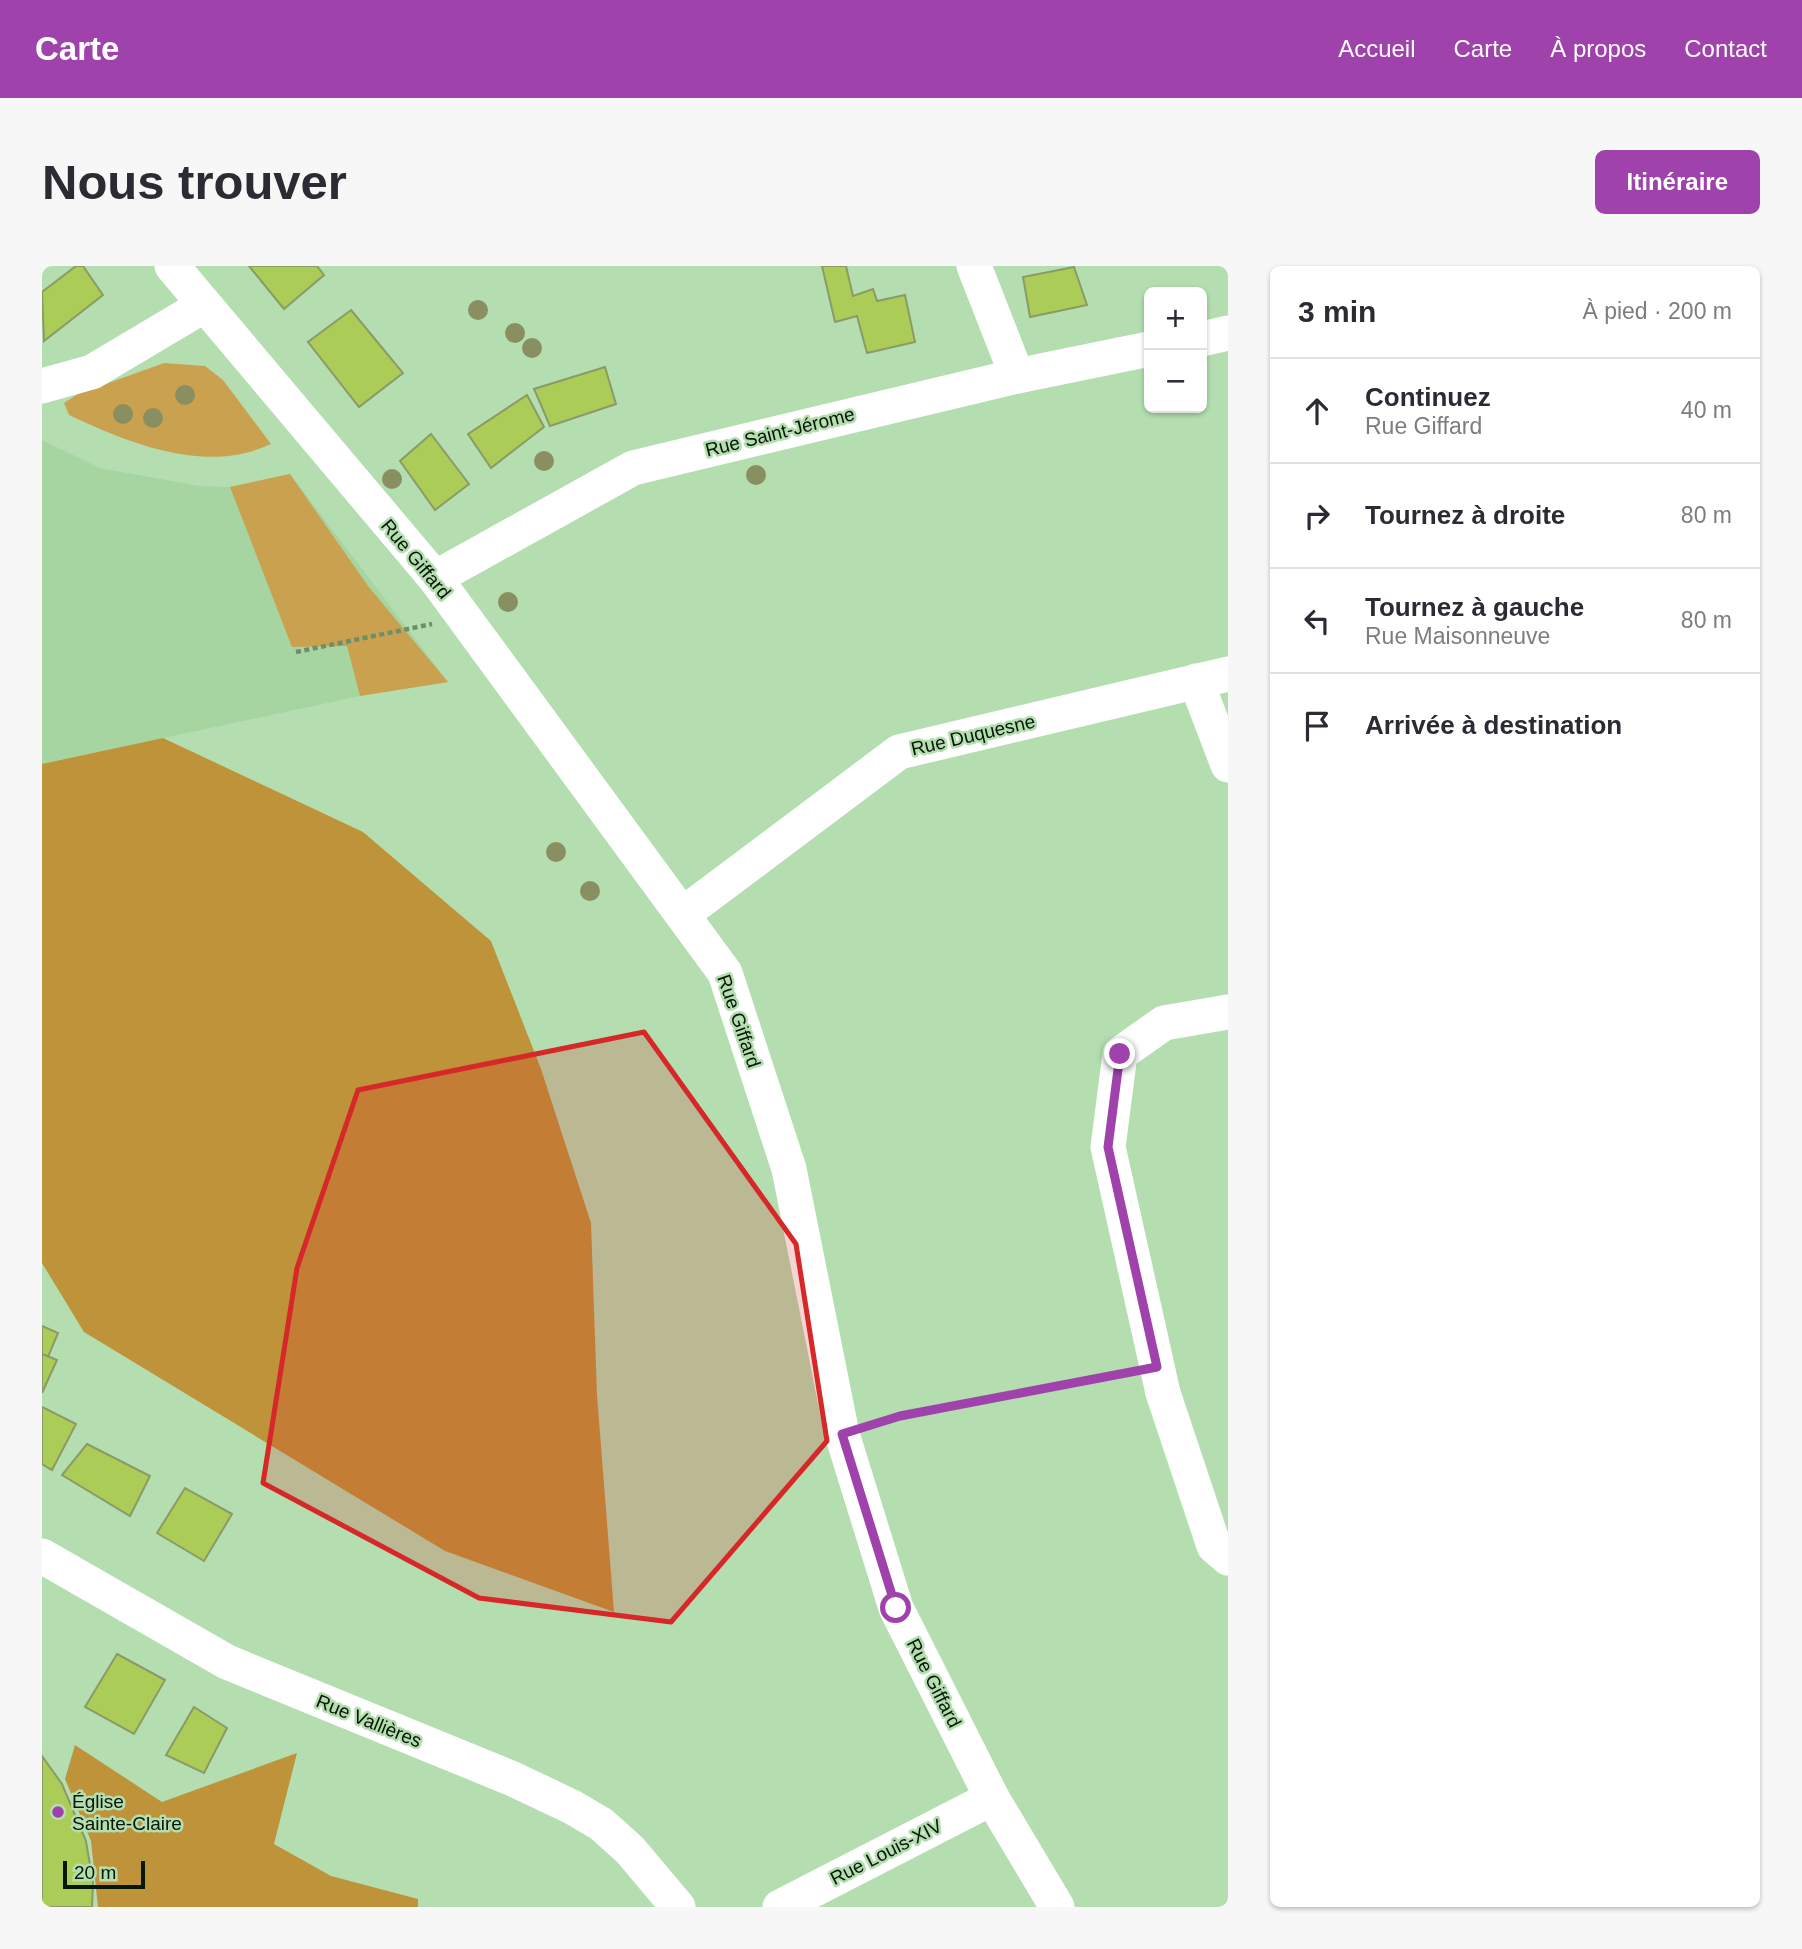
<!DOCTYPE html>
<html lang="fr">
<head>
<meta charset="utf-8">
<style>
	body { margin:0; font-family:Arial,sans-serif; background:#f7f7f7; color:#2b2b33 }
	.controls { position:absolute; right:21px; top:21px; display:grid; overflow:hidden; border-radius:10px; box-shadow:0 2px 5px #0004 }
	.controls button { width:63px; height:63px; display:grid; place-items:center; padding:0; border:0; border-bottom:2px solid #e1e1e2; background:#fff; color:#2b2b33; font:35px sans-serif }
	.scale { position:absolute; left:21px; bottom:18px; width:82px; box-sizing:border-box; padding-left:7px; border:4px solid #071706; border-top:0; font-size:19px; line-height:24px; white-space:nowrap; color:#071706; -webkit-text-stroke:5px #b4deb0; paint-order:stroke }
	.stop { position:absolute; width:21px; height:21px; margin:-16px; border:5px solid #9f42ac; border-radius:50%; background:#fff }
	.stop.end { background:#9f42ac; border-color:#fff; box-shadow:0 2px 7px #0008 }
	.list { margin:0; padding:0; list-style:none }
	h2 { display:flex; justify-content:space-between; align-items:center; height:91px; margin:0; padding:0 28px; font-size:30px }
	h2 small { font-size:23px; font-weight:400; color:#7c7c81 }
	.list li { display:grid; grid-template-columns:46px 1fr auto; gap:21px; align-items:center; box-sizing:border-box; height:105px; padding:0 28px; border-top:2px solid #e1e1e2 }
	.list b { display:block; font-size:26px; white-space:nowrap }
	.list p { margin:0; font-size:23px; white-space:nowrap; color:#7c7c81 }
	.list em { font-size:23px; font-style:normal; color:#7c7c81 }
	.icon { flex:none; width:38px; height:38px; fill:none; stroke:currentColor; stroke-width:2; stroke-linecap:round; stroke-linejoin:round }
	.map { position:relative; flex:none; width:1186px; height:1641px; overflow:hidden; border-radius:10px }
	header { display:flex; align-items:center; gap:42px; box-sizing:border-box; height:98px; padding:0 35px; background:#9f42ac; color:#fff }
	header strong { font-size:33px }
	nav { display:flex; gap:38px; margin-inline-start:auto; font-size:24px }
	.intro { display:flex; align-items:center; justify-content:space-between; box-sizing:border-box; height:168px; padding:0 42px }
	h1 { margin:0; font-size:49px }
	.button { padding:18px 32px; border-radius:10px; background:#9f42ac; color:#fff; font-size:24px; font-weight:700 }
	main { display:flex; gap:42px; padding:0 42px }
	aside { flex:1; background:#fff; border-radius:10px; box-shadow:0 2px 5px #0004 }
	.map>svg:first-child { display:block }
	.built { fill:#a6d5a2 }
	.green { fill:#caa14f }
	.forest { fill:#bf9339 }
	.building { fill:#accc58; stroke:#8a9b65; stroke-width:2 }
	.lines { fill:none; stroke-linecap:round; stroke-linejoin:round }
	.path { stroke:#6e8e6b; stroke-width:4.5; stroke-dasharray:5 3.5; stroke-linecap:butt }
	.minor { stroke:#fff; stroke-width:35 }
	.tree { fill:#898f60 }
	.route { stroke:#9f42ac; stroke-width:9 }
	.marked { fill:#d62828; fill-opacity:0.2; stroke:#d62828; stroke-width:5; stroke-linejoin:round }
	.poi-dot { fill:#9f42ac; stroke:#b4deb0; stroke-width:2.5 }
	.labels { text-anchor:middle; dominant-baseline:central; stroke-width:5; stroke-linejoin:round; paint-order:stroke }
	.street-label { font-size:19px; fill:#071706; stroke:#b4deb0 }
	.poi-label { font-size:19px; fill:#071706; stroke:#b4deb0; text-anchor:start }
</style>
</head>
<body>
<header>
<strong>Carte</strong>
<nav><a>Accueil</a><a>Carte</a><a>À propos</a><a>Contact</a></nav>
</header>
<div class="intro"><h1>Nous trouver</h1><a class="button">Itinéraire</a></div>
<main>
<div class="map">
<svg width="1186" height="1641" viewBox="0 0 1186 1641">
	<rect width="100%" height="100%" fill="#b4deb0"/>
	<polygon class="built" points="0,174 58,202 158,220 188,221 248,208 406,416 318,430 0,498"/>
	<g class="green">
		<path d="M122,97L163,100L181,114L229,178C163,209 87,177 27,149L22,137L36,128Z"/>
		<polygon points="248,208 326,320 406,416 318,430 305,380 250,381 188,221"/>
	</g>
	<g class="forest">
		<polygon points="121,472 321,566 449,675 499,803 549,957 555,1129 572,1346 403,1285 42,1066 0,997 0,498"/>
		<polygon points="33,1479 120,1536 255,1487 232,1578 289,1610 376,1633 376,1641 56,1641 49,1575 23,1513"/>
	</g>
	<g class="building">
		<polygon points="34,0 41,0 61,29 2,75 0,26"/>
		<polygon points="207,0 275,0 282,9 242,43"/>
		<polygon points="780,0 804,0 811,30 831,23 835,35 863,29 873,76 825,87 815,50 793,56"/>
		<polygon points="1032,1 1045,39 988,51 981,11"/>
		<polygon points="309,44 361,107 317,141 266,76"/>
		<polygon points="563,101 574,138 508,160 492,123"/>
		<polygon points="485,129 502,161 449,202 426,168"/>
		<polygon points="389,168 427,218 393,244 358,195"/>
		<polygon points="0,1060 16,1067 6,1091 0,1088"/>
		<polygon points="0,1088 15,1094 0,1127"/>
		<polygon points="0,1141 34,1158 10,1204 0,1198"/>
		<polygon points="45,1178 108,1210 88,1250 20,1209"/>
		<polygon points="143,1222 190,1248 162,1295 115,1267"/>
		<polygon points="75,1388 123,1414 92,1468 43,1441"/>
		<polygon points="152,1441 185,1462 162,1507 124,1489"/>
		<polygon points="0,1490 20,1518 44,1575 51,1617 50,1641 0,1641"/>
	</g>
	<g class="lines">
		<g class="path">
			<polyline points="254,386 390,358"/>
			<polyline points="827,1160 858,1151 1086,1106"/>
		</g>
		<g class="minor">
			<polyline points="130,0 393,312 683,707 747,903 800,1168 854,1342 950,1532 1015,1641"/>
			<polyline points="932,0 975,110"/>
			<polyline points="1160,73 1186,67"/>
			<polyline points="0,120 50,106 161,40"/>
			<polyline points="393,312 591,202 975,110 1107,83"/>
			<polyline points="1154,415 1186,499"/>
			<polyline points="641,648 857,486 1186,408"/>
			<polyline points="1186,746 1122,757 1078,788 1066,881 1121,1127 1172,1280 1186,1292"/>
			<polyline points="0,1290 185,1396 471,1513 530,1541 559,1558 588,1584 636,1641"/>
			<polyline points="738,1641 950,1532"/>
		</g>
	</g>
	<g class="tree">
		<circle cx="436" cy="44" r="10"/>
		<circle cx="473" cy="67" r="10"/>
		<circle cx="490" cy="82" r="10"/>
		<circle cx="143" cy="129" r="10"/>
		<circle cx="81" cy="148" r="10"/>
		<circle cx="111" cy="152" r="10"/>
		<circle cx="502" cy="195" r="10"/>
		<circle cx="714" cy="209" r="10"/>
		<circle cx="350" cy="213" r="10"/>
		<circle cx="466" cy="336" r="10"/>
		<circle cx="514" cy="586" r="10"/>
		<circle cx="548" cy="625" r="10"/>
	</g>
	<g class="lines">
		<polyline class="route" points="854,1342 800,1168 858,1150 1115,1101 1066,881 1078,788"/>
	</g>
	<path class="marked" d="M602,766L754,978L785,1175L629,1356L437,1332L221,1217L255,1002L316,824Z"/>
	<circle class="poi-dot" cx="16" cy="1546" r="7"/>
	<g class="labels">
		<g class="street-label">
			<text transform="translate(738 166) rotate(-14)">Rue Saint-Jérome</text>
			<text transform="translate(374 293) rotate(50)">Rue Giffard</text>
			<text transform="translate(931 469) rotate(-13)">Rue Duquesne</text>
			<text transform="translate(697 755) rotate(71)">Rue Giffard</text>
			<text transform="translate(892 1417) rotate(63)">Rue Giffard</text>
			<text transform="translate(327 1455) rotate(22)">Rue Vallières</text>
			<text transform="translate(844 1586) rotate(-27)">Rue Louis-XIV</text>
		</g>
		<g class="poi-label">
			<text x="30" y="1535">Église<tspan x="30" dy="22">Sainte-Claire</tspan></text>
		</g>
	</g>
</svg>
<div class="controls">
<button>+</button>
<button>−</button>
</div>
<div class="scale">20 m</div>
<div class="stop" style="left:854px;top:1342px"></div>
<div class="stop end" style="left:1078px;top:788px"></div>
</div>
<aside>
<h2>3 min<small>À pied · 200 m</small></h2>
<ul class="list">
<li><svg class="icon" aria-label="ahead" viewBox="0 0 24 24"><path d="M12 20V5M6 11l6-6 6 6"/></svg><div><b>Continuez</b><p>Rue Giffard</p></div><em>40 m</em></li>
<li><svg class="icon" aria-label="right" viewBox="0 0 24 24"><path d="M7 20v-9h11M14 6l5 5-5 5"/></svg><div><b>Tournez à droite</b></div><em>80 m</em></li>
<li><svg class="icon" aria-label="left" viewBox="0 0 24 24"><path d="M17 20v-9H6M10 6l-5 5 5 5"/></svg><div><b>Tournez à gauche</b><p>Rue Maisonneuve</p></div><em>80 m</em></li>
<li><svg class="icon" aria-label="arrive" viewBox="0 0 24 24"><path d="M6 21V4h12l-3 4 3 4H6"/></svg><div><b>Arrivée à destination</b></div></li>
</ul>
</aside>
</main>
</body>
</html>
